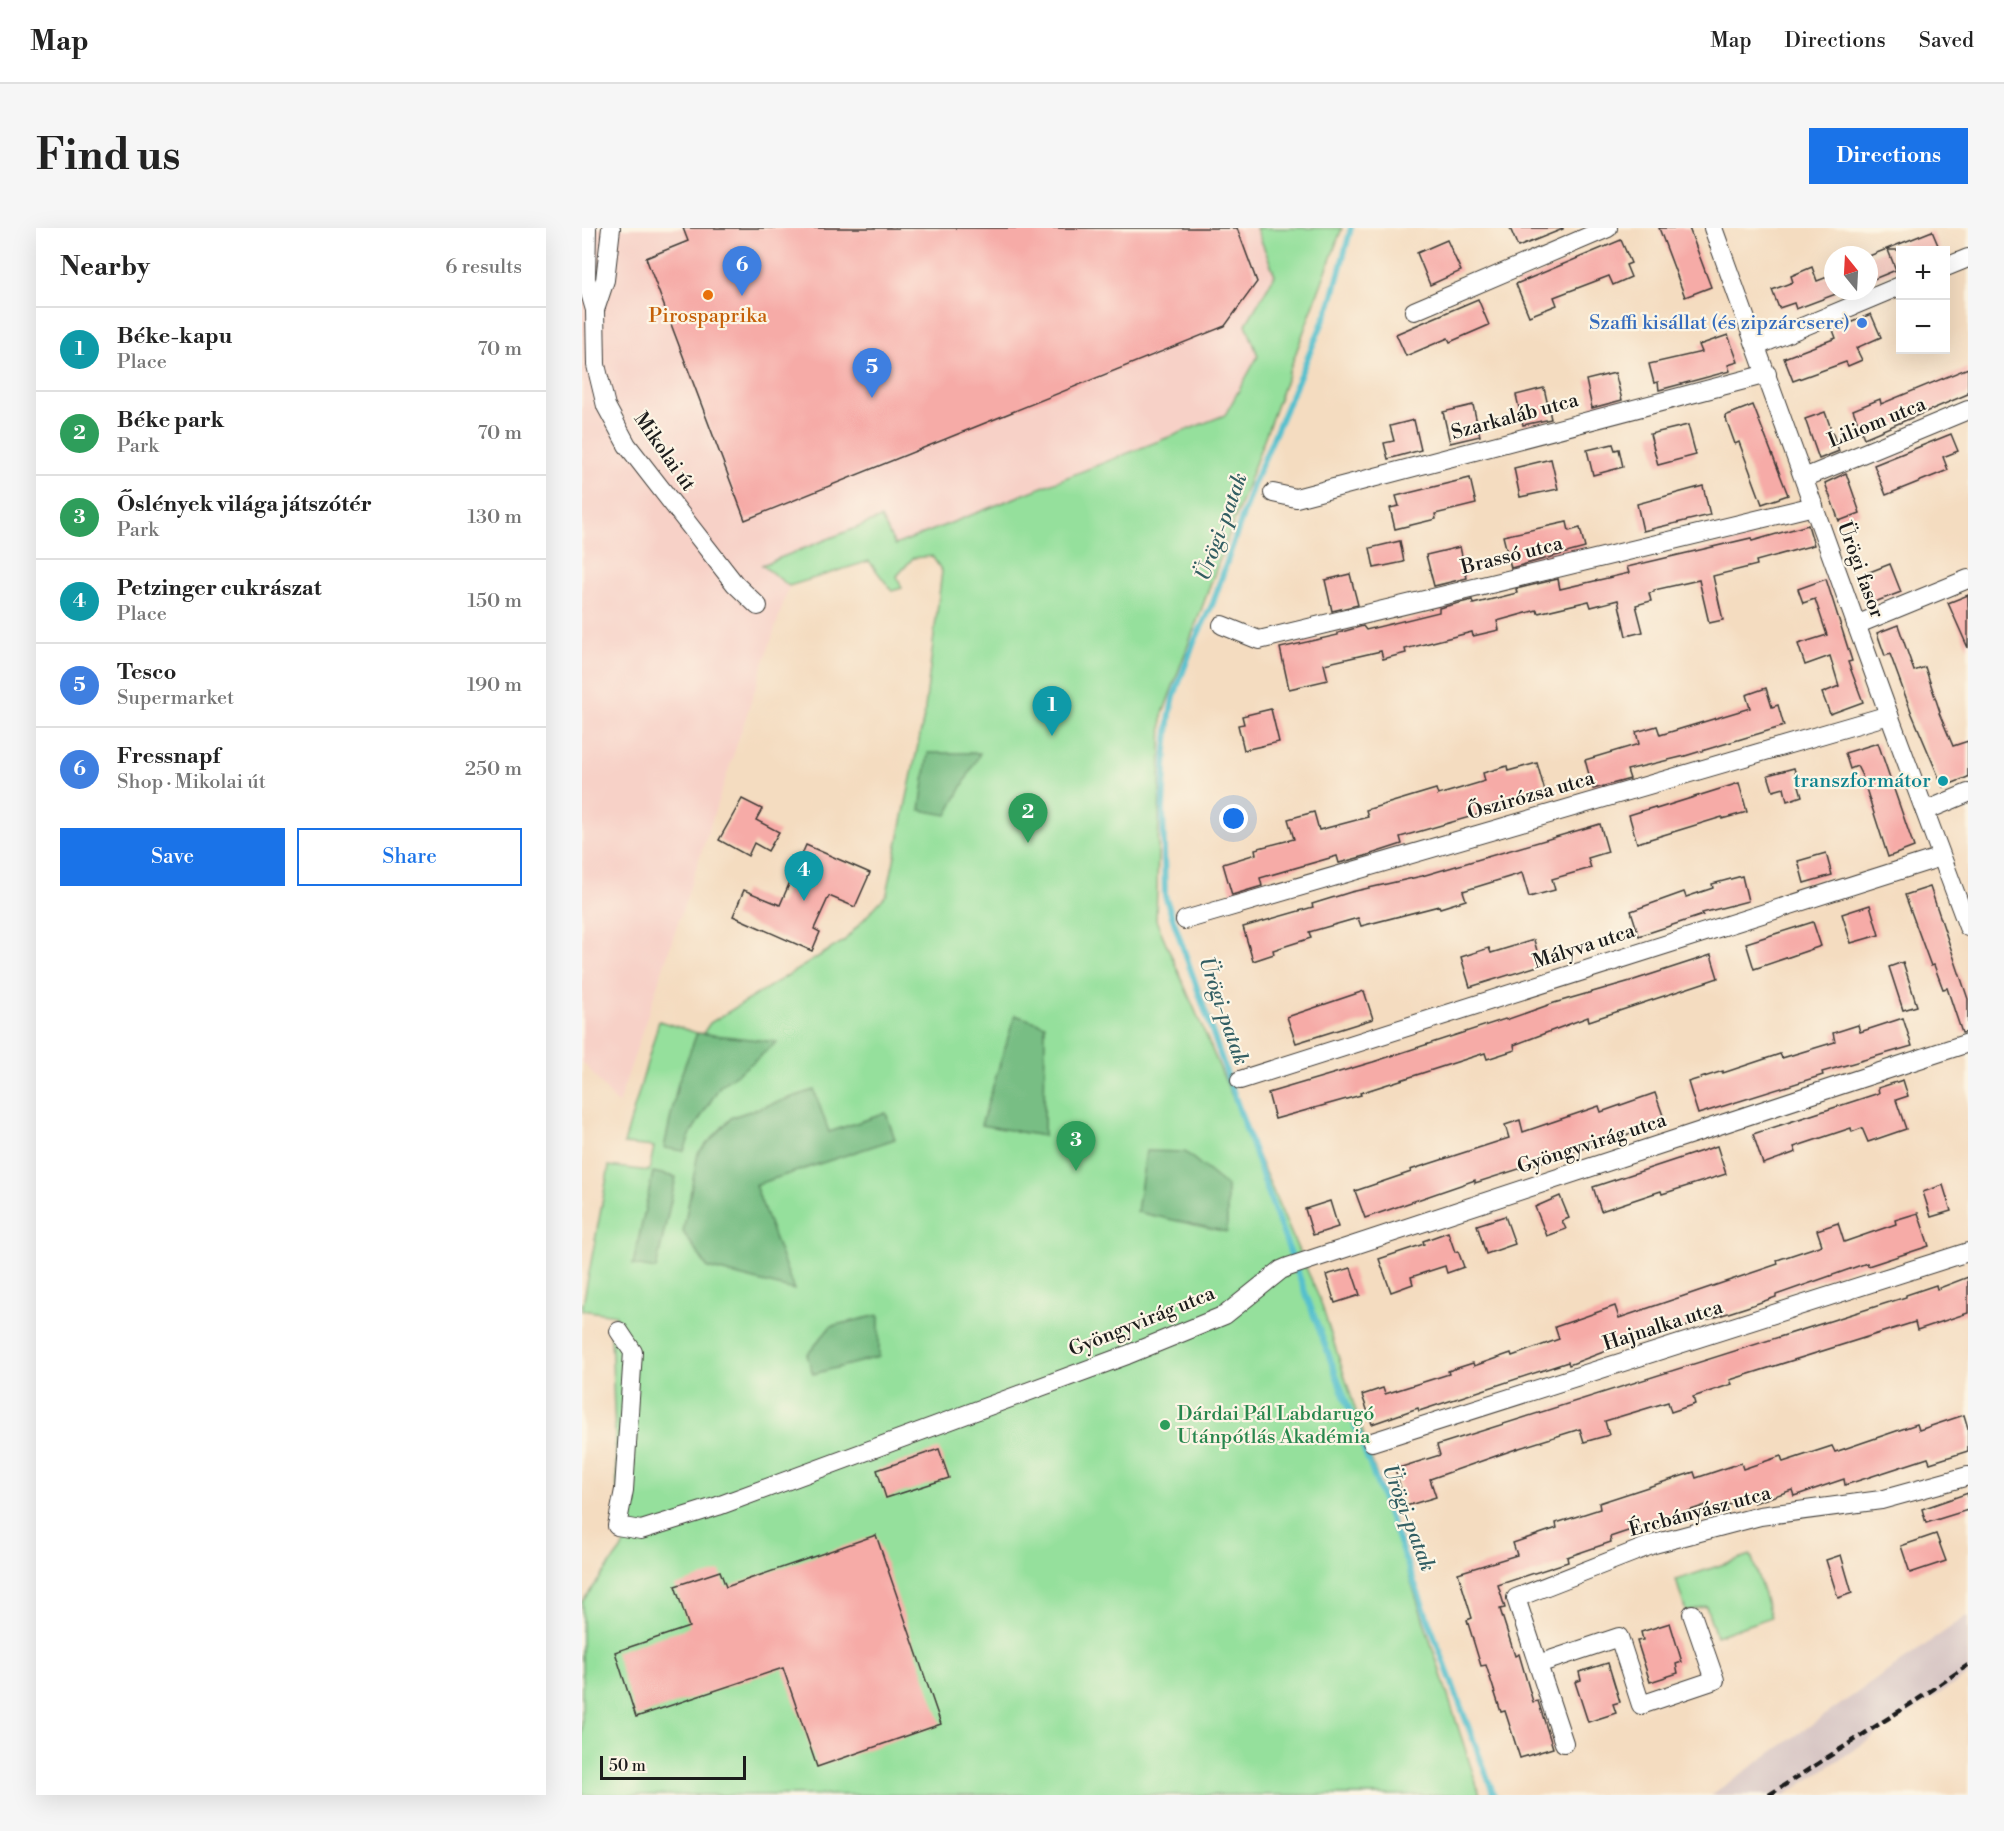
<!DOCTYPE html>
<html lang="en">
<head>
<meta charset="utf-8">
<style>
	body { margin:0; font-family:"Libre Bodoni",serif; background:#f6f6f6; color:#222 }
	.controls { position:absolute; right:18px; top:18px; display:grid; overflow:hidden; border-radius:0px; box-shadow:0 6px 24px #0002 }
	.controls button { width:54px; height:54px; display:grid; place-items:center; padding:0; border:0; border-bottom:2px solid #e0e0e0; background:#fff; color:#222; font:30px sans-serif }
	.compass { position:absolute; left:1242px; top:18px; width:54px; height:54px; border-radius:50%; background:#fff; box-shadow:0 6px 24px #0002; rotate:342deg }
	.scale { position:absolute; left:18px; bottom:15px; width:146px; box-sizing:border-box; padding-left:6px; border:3px solid #1c1c1c; border-top:0; font-size:16px; line-height:21px; white-space:nowrap; color:#1c1c1c; -webkit-text-stroke:4px #fcf5e5; paint-order:stroke }
	.you { position:absolute; left:652px; top:591px; width:21px; height:21px; margin:-15px; border:4px solid #fff; border-radius:50%; background:#1a73e8; box-shadow:0 0 0 9px #1a73e833 }
	.badge { display:grid; place-items:center; width:39px; height:39px; border-radius:50%; background:#1a73e8; color:#fff; font-size:20px; font-weight:700 }
	.pin { position:absolute; translate:-50% -50px; filter:drop-shadow(0 2px 3px #0008) }
	.pin::after { content:''; position:absolute; top:32px; width:21px; height:18px; background:inherit; clip-path:polygon(0 0,100% 0,50% 100%) }
	.list { margin:0; padding:0; list-style:none }
	h2 { display:flex; justify-content:space-between; align-items:center; height:78px; margin:0; padding:0 24px; font-size:26px }
	h2 small { font-size:20px; font-weight:400; color:#767676 }
	.list li { display:grid; grid-template-columns:39px 1fr auto; gap:18px; align-items:center; box-sizing:border-box; height:84px; padding:0 24px; border-top:2px solid #e0e0e0 }
	.list b { display:block; font-size:22px; white-space:nowrap }
	.list p { margin:0; font-size:20px; white-space:nowrap; color:#767676 }
	.list em { font-size:20px; font-style:normal; color:#767676 }
	.actions { display:flex; gap:12px; padding:18px 24px }
	.actions a { flex:1; padding:14px 0; border:2px solid #1a73e8; border-radius:0px; text-align:center; font-size:21px; color:#1a73e8 }
	.actions .main { background:#1a73e8; color:#fff }
	.map { position:relative; flex:none; width:1386px; height:1567px; overflow:hidden; border-radius:0px }
	header { display:flex; align-items:center; gap:36px; box-sizing:border-box; height:84px; padding:0 30px; background:#fff; border-bottom:2px solid #e0e0e0 }
	header strong { font-size:28px }
	nav { display:flex; gap:33px; margin-inline-start:auto; font-size:21px }
	.intro { display:flex; align-items:center; justify-content:space-between; box-sizing:border-box; height:144px; padding:0 36px }
	h1 { margin:0; font-size:42px }
	.button { padding:15px 27px; border-radius:0px; background:#1a73e8; color:#fff; font-size:21px; font-weight:700 }
	main { display:flex; gap:36px; padding:0 36px }
	aside { flex:1; background:#fff; border-radius:0px; box-shadow:0 6px 24px #0002 }
	.map>svg:first-child { display:block }
	.built { fill:#f7d1c7 }
	.industrial { fill:#d2bfc0 }
	.green { fill:#95e09c; stroke:#587e5c; stroke-width:1.5 }
	.forest { fill:#78be84; stroke:#4a6d50; stroke-width:1.5 }
	.lines { fill:none; stroke-linecap:round; stroke-linejoin:round }
	.stream { stroke:#54c0cd; stroke-width:6 }
	.building { fill:#f6aba7 }
	.street-casing { stroke:#3c3935; stroke-width:20 }
	.street { stroke:#fff; stroke-width:18 }
	.rail { stroke:#1c1c1c; stroke-width:4.5; stroke-dasharray:9 4.5; stroke-linecap:butt }
	.food-dot { fill:#e8710a; stroke:#fcf5e5; stroke-width:2 }
	.shop-dot { fill:#3f7fe0; stroke:#fcf5e5; stroke-width:2 }
	.culture-dot { fill:#0f9aa8; stroke:#fcf5e5; stroke-width:2 }
	.leisure-dot { fill:#2e9e5b; stroke:#fcf5e5; stroke-width:2 }
	.labels { text-anchor:middle; dominant-baseline:central; stroke-width:4.5; stroke-linejoin:round; paint-order:stroke }
	.food-label { font-size:20px; fill:#c56008; stroke:#fcf5e5 }
	.shop-label { font-size:20px; fill:#366cbe; stroke:#fcf5e5; text-anchor:end }
	.street-label { font-size:20px; fill:#1c1c1c; stroke:#fcf5e5 }
	.culture-label { font-size:20px; fill:#0d838f; stroke:#fcf5e5; text-anchor:end }
	.leisure-label { font-size:20px; fill:#27864d; stroke:#fcf5e5; text-anchor:start }
	.water-label { font-size:21px; font-style:italic; fill:#325e63; stroke:#fcf5e5 }
</style>
</head>
<body>
<header>
<strong>Map</strong>
<nav><a>Map</a><a>Directions</a><a>Saved</a></nav>
</header>
<div class="intro"><h1>Find us</h1><a class="button">Directions</a></div>
<main>
<aside>
<h2>Nearby<small>6 results</small></h2>
<ul class="list">
<li><span class="badge" style="background:#0f9aa8">1</span><div><b>Béke-kapu</b><p>Place</p></div><em>70 m</em></li>
<li><span class="badge" style="background:#2e9e5b">2</span><div><b>Béke park</b><p>Park</p></div><em>70 m</em></li>
<li><span class="badge" style="background:#2e9e5b">3</span><div><b>Őslények világa játszótér</b><p>Park</p></div><em>130 m</em></li>
<li><span class="badge" style="background:#0f9aa8">4</span><div><b>Petzinger cukrászat</b><p>Place</p></div><em>150 m</em></li>
<li><span class="badge" style="background:#3f7fe0">5</span><div><b>Tesco</b><p>Supermarket</p></div><em>190 m</em></li>
<li><span class="badge" style="background:#3f7fe0">6</span><div><b>Fressnapf</b><p>Shop · Mikolai út</p></div><em>250 m</em></li>
</ul>
<div class="actions"><a class="main">Save</a><a>Share</a></div>
</aside>
<div class="map">
<svg width="1386" height="1567" viewBox="0 0 1386 1567">
	<rect width="100%" height="100%" fill="#fcf5e5"/>
	<filter id="ink" filterUnits="userSpaceOnUse"><feTurbulence type="fractalNoise" baseFrequency=".0167" numOctaves="2"/><feDisplacementMap in="SourceGraphic" scale="12" xChannelSelector="R" yChannelSelector="G"/><feConvolveMatrix kernelMatrix="1 2 1 2 8 2 1 2 1" color-interpolation-filters="sRGB"/></filter>
	<filter id="wash" filterUnits="userSpaceOnUse"><feTurbulence type="fractalNoise" baseFrequency=".008" numOctaves="4" result="noise"/><feDisplacementMap in="SourceGraphic" scale="24" xChannelSelector="R" yChannelSelector="G"/><feGaussianBlur stdDeviation="1.35" result="paint"/><feColorMatrix in="noise" values="0 0 0 0 0 0 0 0 0 0 0 0 0 0 0 0 0 1.4 0 .05"/><feComposite in="paint" operator="in"/></filter>
	<g filter="url(#wash)">
		<rect width="100%" height="100%" fill="#f4dcc0"/>
		<polygon class="built" points="0,0 674,0 693,47 664,96 676,128 643,187 312,317 298,290 180,337 207,358 36,877 0,833"/>
		<polygon class="industrial" points="1386,1387 1386,1447 1203,1567 1129,1567"/>
		<g class="green">
			<polygon points="674,0 760,0 580,488 574,692 738,1072 898,1567 0,1567 0,1374 39,1322 44,1311 35,1258 29,1107 34,1087 0,1082 27,938 67,943 72,919 42,916 77,793 115,805 109,823 128,795 262,713 305,666 342,488 360,343 350,328 331,330 315,348 320,360 310,363 287,333 207,358 180,337 299,290 313,317 643,187 676,128 664,96 693,47"/>
			<polygon points="1169,1327 1189,1389 1134,1408 1124,1378 1104,1384 1094,1352"/>
		</g>
		<g class="forest">
			<polygon points="346,525 398,525 365,587 338,582"/>
			<polygon points="433,787 463,797 462,908 399,897"/>
			<polygon points="115,805 195,814 170,835 138,858 109,905 102,923 82,920 96,855"/>
			<polygon points="232,862 247,904 304,885 313,911 173,957 212,1062 126,1040 101,1004 116,925 150,889"/>
			<polygon points="564,923 603,924 645,958 645,1004 555,984"/>
			<polygon points="71,944 94,949 74,1041 51,1037"/>
			<polygon points="297,1087 297,1129 231,1146 225,1127 249,1098"/>
		</g>
		<g class="lines">
			<polyline class="stream" points="769,0 749,75 671,257 631,375 612,414 592,468 588,486 584,522 581,580 583,668 693,984 912,1567"/>
		</g>
		<g id="blocks">
			<g class="building">
				<polygon points="101,0 655,0 675,54 643,98 163,292 64,30 106,13"/>
				<polygon points="928,0 981,0 981,1 936,19"/>
				<polygon points="1077,0 1107,0 1129,59 1103,69"/>
				<polygon points="1350,3 1358,22 1306,22 1314,42 1287,53 1287,28"/>
				<polygon points="865,12 879,43 848,57 835,25"/>
				<polygon points="1039,12 1049,35 1044,37 1049,49 1031,57 1027,48 972,69 975,77 947,88 934,56"/>
				<polygon points="1230,39 1235,53 1248,48 1251,63 1254,66 1214,81 1212,75 1197,80 1190,62 1211,54 1209,48"/>
				<polygon points="896,71 907,97 868,114 866,110 824,128 814,106"/>
				<polygon points="1289,86 1299,109 1274,120 1280,132 1266,138 1264,134 1211,153 1202,130 1254,110 1251,102"/>
				<polygon points="1146,107 1156,134 1146,137 1148,143 1077,162 1076,154 1072,155 1067,136 1120,124 1117,117"/>
				<polygon points="1386,140 1386,166 1282,210 1271,182 1298,171 1299,176"/>
				<polygon points="1033,145 1040,172 1010,180 1004,152"/>
				<polygon points="962,160 969,191 941,197 934,167"/>
				<polygon points="891,177 898,208 868,215 861,184"/>
				<polygon points="1171,177 1206,267 1180,276 1157,214 1153,216 1143,188"/>
				<polygon points="1243,184 1257,223 1237,231 1223,191"/>
				<polygon points="832,192 839,222 806,231 802,215 812,213 808,198"/>
				<polygon points="1106,197 1114,227 1076,237 1068,206"/>
				<polygon points="1369,206 1376,223 1361,229 1366,242 1304,267 1292,237"/>
				<polygon points="1031,216 1033,222 1037,221 1041,239 1011,247 1005,222"/>
				<polygon points="969,231 976,261 938,269 932,240"/>
				<polygon points="1264,245 1278,285 1257,293 1243,255"/>
				<polygon points="888,250 894,276 853,286 854,291 813,301 808,280 817,278 814,268"/>
				<polygon points="1121,258 1128,287 1061,303 1055,276"/>
				<polygon points="985,294 987,303 998,300 1003,320 929,340 921,308"/>
				<polygon points="1226,297 1232,317 1174,333 1175,337 1131,348 1141,392 1127,395 1117,352 1072,362 1072,364 1067,365 1069,373 1054,377 1061,404 1044,408 1036,372 1009,379 1007,373 956,385 955,382 915,393 917,402 891,408 890,404 823,421 824,425 801,431 799,423 742,436 746,452 707,461 698,420 756,407 756,405 781,398 784,402 857,384 857,380 890,372 891,376 935,365 934,361 976,351 978,361 1047,345 1045,339 1169,310 1170,313"/>
				<polygon points="818,313 822,334 792,340 788,320"/>
				<polygon points="878,319 885,350 852,358 844,327"/>
				<polygon points="1308,336 1319,364 1290,375 1280,347"/>
				<polygon points="768,346 776,377 750,383 743,352"/>
				<polygon points="1244,351 1270,433 1266,434 1281,474 1248,486 1240,465 1257,458 1248,428 1223,437 1216,416 1245,407 1233,371 1221,375 1216,361"/>
				<polygon points="1386,367 1386,420 1366,375"/>
				<polygon points="1316,397 1332,443 1343,439 1358,484 1357,485 1371,518 1386,513 1386,549 1361,559 1330,486 1308,426 1303,428 1295,405"/>
				<polygon points="1184,460 1190,479 1196,477 1202,498 1103,528 1045,542 1048,551 1011,561 1003,532 1057,516 1054,504 1075,498 1078,507 1168,480 1164,467"/>
				<polygon points="689,481 697,514 662,522 656,497 662,496 660,488"/>
				<polygon points="1296,515 1332,619 1306,629 1280,548 1275,538 1268,541 1263,525"/>
				<polygon points="955,535 964,567 818,609 820,616 783,628 757,635 755,628 678,650 680,658 650,667 641,636 674,626 673,621 712,611 706,591 732,584 737,602 786,589 784,582 854,561 856,567 903,553 901,545 925,538 926,543"/>
				<polygon points="1212,540 1220,568 1205,573 1202,560 1191,563 1186,547"/>
				<polygon points="1157,555 1165,584 1140,591 1140,589 1055,615 1047,587 1073,579 1074,581"/>
				<polygon points="160,571 180,581 174,592 197,604 186,623 172,615 166,628 137,612"/>
				<polygon points="1018,596 1026,624 1006,630 1009,640 970,651 973,662 947,669 940,645 881,663 884,672 858,680 857,678 779,698 776,690 727,704 729,710 691,722 692,726 671,733 661,699 731,679 730,676 769,664 840,648"/>
				<polygon points="224,617 288,645 273,679 247,668 232,701 238,704 230,723 151,688 162,662 198,677"/>
				<polygon points="1244,625 1250,647 1222,655 1216,633"/>
				<polygon points="1160,648 1166,673 1120,685 1121,687 1057,708 1049,683 1102,664 1104,669 1131,660 1130,656"/>
				<polygon points="1348,659 1386,771 1386,804 1380,805 1365,760 1361,761 1352,737 1349,738 1323,667"/>
				<polygon points="1288,677 1297,707 1269,715 1260,686"/>
				<polygon points="1231,694 1239,718 1172,741 1164,715"/>
				<polygon points="952,712 959,737 888,759 879,729 907,720 909,725"/>
				<polygon points="1129,727 1136,750 1007,793 1006,789 932,817 933,822 905,831 903,825 778,865 779,867 693,891 686,865 791,834 923,791 924,792 972,775 1052,752"/>
				<polygon points="1321,734 1335,778 1321,782 1307,739"/>
				<polygon points="782,763 791,791 714,815 705,789"/>
				<polygon points="1321,790 1330,818 1240,844 1241,847 1116,886 1106,854 1141,843 1141,845 1198,826 1200,830 1253,814 1251,805 1276,797 1278,804"/>
				<polygon points="1321,852 1326,868 1314,872 1324,901 1286,914 1280,900 1270,904 1269,900 1212,919 1214,924 1181,936 1171,906 1297,865 1296,860"/>
				<polygon points="1073,865 1084,896 1054,907 1053,904 893,955 893,952 783,990 773,963 829,944 828,942 927,910 923,897 938,892 941,904 1017,878 1019,884"/>
				<polygon points="1135,918 1144,946 1080,966 1079,963 1019,983 1011,959"/>
				<polygon points="1361,957 1369,983 1349,989 1341,964"/>
				<polygon points="978,968 987,990 980,993 984,1001 965,1008 953,979"/>
				<polygon points="748,973 756,999 731,1007 723,981"/>
				<polygon points="1336,985 1347,1018 1286,1038 1285,1035 1194,1067 1194,1069 1165,1079 1062,1112 1061,1109 987,1137 986,1134 837,1183 836,1180 790,1196 780,1167 801,1160 803,1166 867,1146 866,1143 891,1135 892,1138 929,1125 930,1128 977,1111 973,1099 1033,1078 1037,1090 1196,1036 1195,1032 1240,1017 1235,1002 1256,995 1262,1014 1314,996 1313,992"/>
				<polygon points="923,988 933,1016 904,1026 895,997"/>
				<polygon points="866,1004 873,1024 876,1023 882,1039 865,1045 863,1038 829,1049 831,1056 809,1064 797,1031 842,1016 841,1013"/>
				<polygon points="769,1040 778,1067 753,1075 744,1047"/>
				<polygon points="1386,1049 1386,1085 1335,1102 1333,1094 1148,1152 1150,1156 1111,1169 1113,1176 1089,1184 1086,1174 1023,1193 1027,1207 1002,1214 998,1201 934,1221 848,1251 854,1269 824,1278 813,1241 858,1227 855,1217 1324,1069 1324,1067 1354,1057 1355,1061"/>
				<polygon points="1382,1187 1386,1200 1386,1223 1348,1235 1346,1230 1263,1257 1262,1251 1212,1268 1210,1262 1172,1275 1170,1269 1126,1284 1124,1277 1028,1309 1029,1314 985,1329 986,1334 916,1357 923,1380 918,1381 933,1428 937,1426 951,1474 956,1473 971,1520 938,1530 923,1483 919,1484 904,1437 899,1438 885,1392 890,1390 876,1345 935,1327 931,1315 975,1300 974,1295 1018,1281 1017,1275 1112,1244 1114,1250 1159,1235 1161,1241 1199,1228 1201,1234 1250,1218 1253,1224 1335,1196 1337,1202"/>
				<polygon points="357,1221 367,1250 304,1270 295,1242"/>
				<polygon points="1386,1265 1386,1282 1344,1295 1340,1281"/>
				<polygon points="1354,1306 1364,1333 1328,1345 1319,1318"/>
				<polygon points="294,1307 359,1496 235,1539 201,1440 54,1489 33,1424 107,1399 93,1358 138,1343 144,1359"/>
				<polygon points="1259,1327 1270,1365 1256,1370 1244,1332"/>
				<polygon points="1088,1395 1100,1434 1094,1436 1096,1445 1068,1454 1055,1413 1061,1412 1059,1404"/>
				<polygon points="1026,1435 1038,1474 1031,1476 1034,1485 1006,1494 993,1454 999,1452 997,1444"/>
			</g>
		</g>
	</g>
	<g filter="url(#ink)">
		<use href="#blocks" fill-opacity="0" stroke="#3c3935" stroke-width="1.5"/>
		<g class="lines">
			<defs>
				<g id="street">
					<polyline points="5,0 4,51 13,82 14,137 24,178 45,217 153,356 176,378"/>
					<polyline points="1131,0 1307,487 1386,699"/>
					<polyline points="1364,39 1386,30"/>
					<polyline points="13,82 23,52 29,0"/>
					<polyline points="832,83 1026,0"/>
					<polyline points="1175,118 1318,58"/>
					<polyline points="1222,250 1386,182"/>
					<polyline points="691,265 714,270 1185,146"/>
					<polyline points="640,397 677,412 1232,278"/>
					<polyline points="1274,397 1386,351"/>
					<polyline points="1343,583 1386,565"/>
					<polyline points="603,692 1307,487"/>
					<polyline points="658,852 1359,629"/>
					<polyline points="37,1103 51,1124 42,1262 35,1298 59,1302 136,1278 545,1127 643,1087 699,1042 706,1039 1386,815"/>
					<polyline points="790,1214 1386,1024"/>
					<polyline points="956,1436 1037,1409 1059,1477 1133,1452 1110,1386"/>
					<polyline points="982,1515 934,1370 1072,1316 1178,1288 1299,1272 1386,1248"/>
				</g>
			</defs>
			<use href="#street" class="street-casing"/>
			<use href="#street" class="street"/>
			<polyline class="rail" points="1187,1567 1344,1466 1386,1437"/>
		</g>
	</g>
	<circle class="food-dot" cx="126" cy="67" r="6"/>
	<circle class="shop-dot" cx="1280" cy="95" r="6"/>
	<circle class="culture-dot" cx="1361" cy="553" r="6"/>
	<circle class="leisure-dot" cx="583" cy="1197" r="6"/>
	<g class="labels">
		<g class="food-label">
			<text x="126" y="88">Pirospaprika</text>
		</g>
		<g class="shop-label">
			<text x="1268" y="95">Szaffi kisállat (és zipzárcsere)</text>
		</g>
		<g class="street-label">
			<text transform="translate(933 189) rotate(-15)">Szarkaláb utca</text>
			<text transform="translate(1295 195) rotate(-22)">Liliom utca</text>
			<text transform="translate(82 224) rotate(55)">Mikolai út</text>
			<text transform="translate(930 328) rotate(-14)">Brassó utca</text>
			<text transform="translate(1278 342) rotate(70)">Ürögi fasor</text>
			<text transform="translate(949 568) rotate(-16)">Őszirózsa utca</text>
			<text transform="translate(1002 719) rotate(-18)">Mályva utca</text>
			<text transform="translate(1010 916) rotate(-18)">Gyöngyvirág utca</text>
			<text transform="translate(560 1094) rotate(-22)">Gyöngyvirág utca</text>
			<text transform="translate(1081 1098) rotate(-18)">Hajnalka utca</text>
			<text transform="translate(1118 1284) rotate(-15)">Ércbányász utca</text>
		</g>
		<g class="culture-label">
			<text x="1349" y="553">transzformátor</text>
		</g>
		<g class="leisure-label">
			<text x="595" y="1186">Dárdai Pál Labdarugó<tspan x="595" dy="23">Utánpótlás Akadémia</tspan></text>
		</g>
		<g class="water-label">
			<text transform="translate(640 299) rotate(-70)">Ürögi-patak</text>
			<text transform="translate(641 783) rotate(71)">Ürögi-patak</text>
			<text transform="translate(826 1290) rotate(69)">Ürögi-patak</text>
		</g>
	</g>
</svg>
<div class="controls">
<button>+</button>
<button>−</button>
</div>
<svg class="compass" viewBox="-18 -18 36 36"><path d="M0-13l5 13h-10z" fill="#e53935"/><path d="M0 13l5-13h-10z" fill="#767676"/></svg>
<div class="scale">50 m</div>
<div class="you"></div>
<div class="pin badge" style="left:470px;top:508px;background:#0f9aa8">1</div>
<div class="pin badge" style="left:446px;top:615px;background:#2e9e5b">2</div>
<div class="pin badge" style="left:494px;top:943px;background:#2e9e5b">3</div>
<div class="pin badge" style="left:222px;top:673px;background:#0f9aa8">4</div>
<div class="pin badge" style="left:290px;top:170px;background:#3f7fe0">5</div>
<div class="pin badge" style="left:160px;top:68px;background:#3f7fe0">6</div>
</div>
</main>
</body>
</html>
